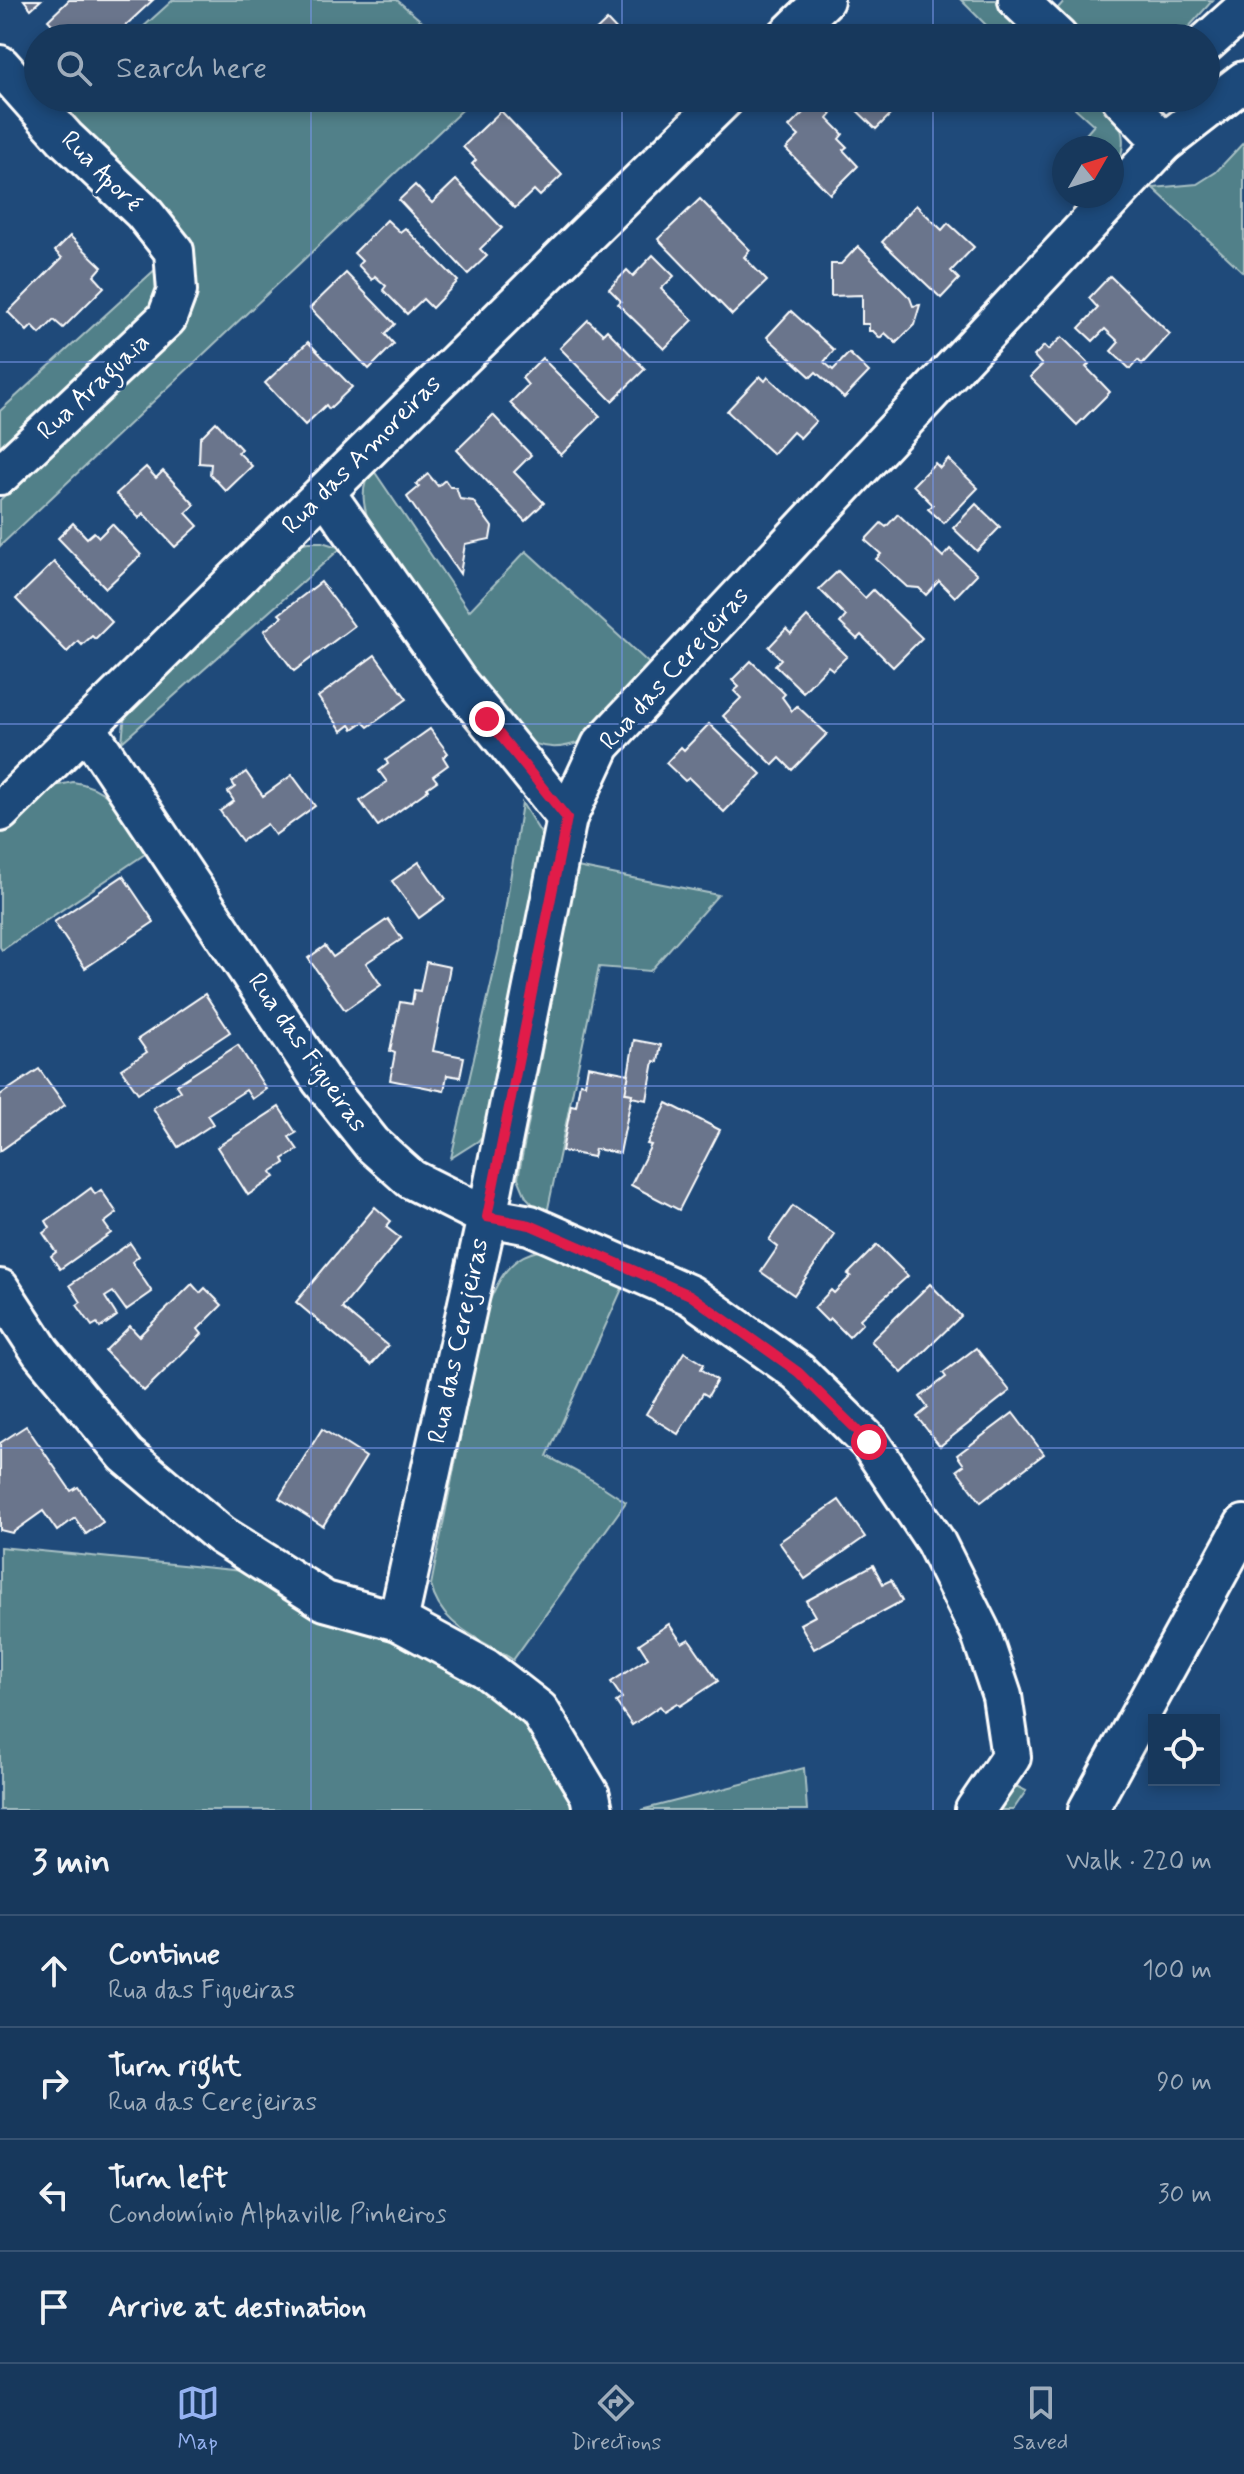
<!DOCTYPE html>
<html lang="en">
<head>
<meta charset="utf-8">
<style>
	body { margin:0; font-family:Mynerve,sans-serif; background:#244365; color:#f1f3f6 }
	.controls { position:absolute; right:24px; bottom:24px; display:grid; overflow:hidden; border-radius:0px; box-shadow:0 4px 12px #0003 }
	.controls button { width:72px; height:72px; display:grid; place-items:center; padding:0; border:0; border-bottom:2px solid #365272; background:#17385c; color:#f1f3f6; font:40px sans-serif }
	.compass { position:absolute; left:1052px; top:136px; width:72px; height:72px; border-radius:50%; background:#17385c; box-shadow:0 4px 12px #0003; rotate:51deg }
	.stop { position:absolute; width:24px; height:24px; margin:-18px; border:6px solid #e11d48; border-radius:50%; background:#fff }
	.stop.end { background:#e11d48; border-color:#fff; box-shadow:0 2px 8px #0008 }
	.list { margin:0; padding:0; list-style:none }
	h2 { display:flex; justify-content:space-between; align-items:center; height:104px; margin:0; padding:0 32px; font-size:34px }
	h2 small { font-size:26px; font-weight:400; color:#9eacbb }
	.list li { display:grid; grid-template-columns:52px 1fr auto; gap:24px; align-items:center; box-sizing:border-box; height:112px; padding:0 32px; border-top:2px solid #365272 }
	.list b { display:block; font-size:30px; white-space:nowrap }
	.list p { margin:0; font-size:26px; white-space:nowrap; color:#9eacbb }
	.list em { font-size:26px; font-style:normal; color:#9eacbb }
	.icon { flex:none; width:44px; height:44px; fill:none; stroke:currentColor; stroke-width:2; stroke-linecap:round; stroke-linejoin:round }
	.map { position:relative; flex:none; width:1244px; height:1810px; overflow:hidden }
	.search { position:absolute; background:#17385c; box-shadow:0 4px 12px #0003; left:24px; right:24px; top:24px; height:88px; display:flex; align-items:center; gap:20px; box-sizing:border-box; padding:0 28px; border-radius:44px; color:#9eacbb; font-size:30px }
	.sheet { height:552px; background:#17385c }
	nav { display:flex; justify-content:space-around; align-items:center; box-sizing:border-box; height:112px; border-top:2px solid #365272; background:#17385c; font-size:22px; color:#9eacbb }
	nav a { display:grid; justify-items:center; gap:4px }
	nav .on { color:#95b2f1 }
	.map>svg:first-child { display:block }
	.green { fill:#518089; stroke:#a8c0c4; stroke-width:2 }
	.building { fill:#6b748c; stroke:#fff; stroke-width:2 }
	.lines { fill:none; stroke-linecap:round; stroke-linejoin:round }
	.minor-casing { stroke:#fff; stroke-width:44 }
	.minor { stroke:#1f4a7a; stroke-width:38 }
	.route { stroke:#e11d48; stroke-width:10 }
	.grid { fill:none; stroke:#7795e8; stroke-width:2; stroke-opacity:0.55 }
	.labels { text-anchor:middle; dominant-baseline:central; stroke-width:6; stroke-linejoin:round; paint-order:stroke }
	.street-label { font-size:26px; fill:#fff; stroke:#1f4a7a }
</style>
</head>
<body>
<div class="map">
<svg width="1244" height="1810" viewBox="0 0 1244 1810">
	<rect width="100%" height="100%" fill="#1f4a7a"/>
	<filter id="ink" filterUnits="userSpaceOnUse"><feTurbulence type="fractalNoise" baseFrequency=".0125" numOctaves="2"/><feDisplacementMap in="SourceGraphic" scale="16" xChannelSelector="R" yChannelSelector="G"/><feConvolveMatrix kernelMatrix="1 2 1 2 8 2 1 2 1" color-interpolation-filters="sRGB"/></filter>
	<g filter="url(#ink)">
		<g class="green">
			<polygon points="173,0 397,0 441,38 131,38"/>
			<polygon points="961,0 1002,0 1042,38 999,38"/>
			<polygon points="1065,0 1213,0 1179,38 1088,38 1057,9"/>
			<polygon points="64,98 475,98 0,546 0,500 159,350 190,305 57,104"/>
			<path d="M1064,98H1105C1123,126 1131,144 1112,175V148H1074L1094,125Z"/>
			<polygon points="1244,142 1244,273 1153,188 1197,184 1216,172"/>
			<polygon points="159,266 161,279 153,308 0,454 0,411"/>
			<path d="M372,468L469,611L526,551L653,667L582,741C559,751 537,749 517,734L371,529C363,506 359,489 372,468Z"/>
			<polygon points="308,542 322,542 341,548 122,742 125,713 295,545"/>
			<path d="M73,782C113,787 128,820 151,850L2,950L0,947V830L45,788Z"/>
			<polygon points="522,803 540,832 544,843 488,1130 478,1141 451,1158 499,950"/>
			<polygon points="577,867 718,895 650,971 599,967 546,1218 526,1197 518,1178"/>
			<path d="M547,1250L626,1280L547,1456L594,1481L626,1502L513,1660C481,1638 440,1627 431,1585L485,1312C497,1281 510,1252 547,1250Z"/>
			<polygon points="0,1547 243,1571 434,1655 519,1709 580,1810 0,1810"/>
			<polygon points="804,1768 807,1810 641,1810"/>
			<polygon points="1012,1784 1026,1791 1013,1810 994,1810"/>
		</g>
		<g class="building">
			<polygon points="24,0 41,0 31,9"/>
			<polygon points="69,0 153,0 112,38 65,38 48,20"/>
			<polygon points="607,20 624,38 588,38"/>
			<polygon points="844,98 907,98 876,129"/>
			<polygon points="817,99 832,114 828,119 843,134 839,139 847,147 843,150 858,166 830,194 786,149 799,136 789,127"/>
			<polygon points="501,111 562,175 540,196 534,190 515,208 472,164 476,160 463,147"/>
			<polygon points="456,180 502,228 480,249 487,256 468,274 399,200 415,185 432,203"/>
			<polygon points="700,199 750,250 744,257 767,281 732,315 658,239"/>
			<polygon points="916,205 942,230 948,223 974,247 951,271 959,279 941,298 882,242"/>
			<polygon points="387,220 400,232 405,228 458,281 432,308 423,299 407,314 383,290 386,286 375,276 372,280 358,265 362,261 354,253"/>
			<polygon points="70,236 102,267 94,276 104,287 63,328 54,320 40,334 32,326 27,331 8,312 62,258 55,251"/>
			<polygon points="858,246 910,298 913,306 920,305 914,325 896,343 885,333 880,338 873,331 869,331 869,324 862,324 862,295 831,296 831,264 841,264"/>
			<polygon points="653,255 674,276 661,289 693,320 664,349 618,304 621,301 609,289 627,270 633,276"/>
			<polygon points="346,273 395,324 385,334 394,344 369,369 310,308"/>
			<polygon points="1110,276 1170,334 1142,364 1138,360 1130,369 1111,351 1119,342 1105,329 1093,341 1079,328 1098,308 1089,298"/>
			<polygon points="791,311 834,350 824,362 833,370 849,353 869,372 844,398 816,372 811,377 767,337"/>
			<polygon points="588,320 603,334 607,330 645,369 612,401 560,348"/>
			<polygon points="1062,337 1089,364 1086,367 1110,392 1077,425 1030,377 1042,365 1034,356 1044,346 1048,350"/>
			<polygon points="308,342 352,387 329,409 326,405 305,425 265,383"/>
			<polygon points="542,358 600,416 561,455 510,403 528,385 522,378"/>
			<polygon points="760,376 765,381 768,377 816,421 800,438 793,432 773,454 727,411"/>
			<polygon points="493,415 531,455 514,472 544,503 525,521 457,450"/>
			<polygon points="216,422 241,449 238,452 252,466 226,491 210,474 211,464 199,463 200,438"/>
			<polygon points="948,459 978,488 944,523 928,509 933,505 913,485 935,463 940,468"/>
			<polygon points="146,467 156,478 163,471 195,505 186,513 198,526 175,547 143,513 139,518 116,494"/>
			<polygon points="428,474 438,486 445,480 450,487 456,487 460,499 473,501 492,527 490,539 465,544 460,574 407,497 419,487 416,484"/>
			<polygon points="976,504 1000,527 977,551 953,528"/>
			<polygon points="898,514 943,557 950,549 977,574 955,597 939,581 926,595 919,588 907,587 876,559 881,554 865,540 881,523 886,527"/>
			<polygon points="73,523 87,538 94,532 99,537 112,524 141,555 106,588 58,538"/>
			<polygon points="54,562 112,622 95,639 92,636 82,645 78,641 67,652 16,599"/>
			<polygon points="838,571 865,598 873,590 922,638 893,667 861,635 857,639 840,623 846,616 819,589"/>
			<polygon points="321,582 354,626 294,671 264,631 282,617 279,614"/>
			<polygon points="807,617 847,656 833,670 828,666 803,692 775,665 781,659 769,647 786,629 791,634"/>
			<polygon points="375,655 407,699 368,727 363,722 353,729 350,725 342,731 318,697"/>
			<polygon points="751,661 785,694 782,697 792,711 797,706 827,734 792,770 780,758 773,765 723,716 741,698 734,691 739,687 732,680"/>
			<polygon points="709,724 761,774 724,812 689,778 685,781 666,763 681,747 684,750"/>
			<polygon points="430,729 448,753 443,757 448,765 433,776 437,781 427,788 428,790 378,826 360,801 387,782 379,771 388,764 386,760"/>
			<polygon points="246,772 263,796 292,775 315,806 275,835 267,824 242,841 220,811 234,801 228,792 235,787 232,782"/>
			<polygon points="419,862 445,899 419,918 392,881"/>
			<polygon points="123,876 154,922 85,968 54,922"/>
			<polygon points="388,919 402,939 366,963 381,985 345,1010 308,958 325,946 333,957"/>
			<polygon points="426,962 450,967 433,1051 464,1057 460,1077 447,1075 444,1091 390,1080 395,1053 390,1051 400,1002 412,1004 414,990 420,991"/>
			<polygon points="205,994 230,1032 138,1093 121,1069 147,1052 138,1039"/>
			<polygon points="634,1040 661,1045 658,1062 654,1061 647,1100 631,1097 632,1094 625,1093"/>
			<polygon points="238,1045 266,1089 252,1099 246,1090 207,1115 213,1124 178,1147 153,1108 180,1091 176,1085"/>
			<polygon points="588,1066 629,1074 625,1093 632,1094 620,1153 595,1149 593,1157 562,1151 571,1105 576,1106 580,1083 585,1084"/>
			<polygon points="39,1069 65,1105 0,1151 0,1095"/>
			<polygon points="667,1103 720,1130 679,1210 631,1185 651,1145 647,1144"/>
			<polygon points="279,1107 296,1133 289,1137 298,1150 283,1159 285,1163 271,1172 275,1177 248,1195 217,1147"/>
			<polygon points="91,1188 95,1194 101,1190 117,1213 104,1223 111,1233 60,1269 51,1256 56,1252 43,1233 50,1228 46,1221"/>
			<polygon points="793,1206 835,1235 794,1295 761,1272 778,1247 769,1240"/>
			<polygon points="375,1207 391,1221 386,1227 400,1238 342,1308 388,1346 371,1365 296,1302"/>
			<polygon points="130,1243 139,1256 132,1262 152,1292 126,1310 113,1292 105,1297 117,1316 100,1328 97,1323 92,1326 77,1305 81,1302 70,1285"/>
			<polygon points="877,1245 908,1276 860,1319 863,1323 849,1337 830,1318 827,1321 814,1308 831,1290 834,1293 851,1276 848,1274"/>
			<polygon points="192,1284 200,1293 205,1288 222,1305 198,1329 202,1334 144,1391 105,1351 130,1326 139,1336"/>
			<polygon points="930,1284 961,1316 902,1373 871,1341"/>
			<polygon points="976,1348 1010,1391 940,1446 917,1417 928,1408 920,1397 946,1377 943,1373"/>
			<polygon points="684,1352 704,1364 701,1369 717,1380 708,1396 703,1393 678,1434 646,1414"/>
			<polygon points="1013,1413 1044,1454 981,1502 957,1470 964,1465 957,1455"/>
			<polygon points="26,1426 71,1491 78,1487 103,1522 86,1534 75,1518 57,1531 43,1511 12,1533 0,1530 0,1443"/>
			<polygon points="322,1429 366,1457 323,1526 279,1498"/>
			<polygon points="839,1500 865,1537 805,1579 779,1542"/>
			<polygon points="873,1565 883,1584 891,1580 902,1601 814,1649 800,1624 815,1616 806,1601"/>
			<polygon points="669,1624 682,1643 689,1639 718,1681 680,1706 677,1703 664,1711 660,1706 632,1725 616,1702 622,1698 611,1682 648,1658 639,1644"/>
		</g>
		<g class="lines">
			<defs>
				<g id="minor">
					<polyline points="1018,0 1058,38"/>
					<polyline points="785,38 824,0"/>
					<polyline points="1206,43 1244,9"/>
					<polyline points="0,65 65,138 143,212 174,251 177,291 167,318 0,475"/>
					<polyline points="1121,98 1164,143"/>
					<polyline points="325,492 458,683 567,818"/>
					<polyline points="86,727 321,1080 372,1144 411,1179 487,1217 530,1225 690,1295 798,1372 869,1442 935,1541 980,1631 1002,1696 1011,1757 975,1810"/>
					<polyline points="0,812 725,98"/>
					<polyline points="0,1289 41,1352 126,1455 221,1535 325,1601 398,1621 485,1668 539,1710 590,1795 593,1810"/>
					<polyline points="398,1621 487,1217 567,818 601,745 1164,143 1244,81"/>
					<polyline points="1088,1810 1244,1525"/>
				</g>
			</defs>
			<use href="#minor" class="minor-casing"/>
			<use href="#minor" class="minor"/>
		</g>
	</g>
	<g class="lines" filter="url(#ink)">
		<polyline class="route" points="487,719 567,818 487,1217 530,1225 690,1295 798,1372 869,1442"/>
	</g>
	<path class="grid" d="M311,0V38M622,0V38M933,0V38M311,98V1810M622,98V1810M933,98V1810M0,362H1244M0,724H1244M0,1086H1244M0,1448H1244"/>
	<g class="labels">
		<g class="street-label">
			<text transform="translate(101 172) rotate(45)">Rua Aporé</text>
			<text transform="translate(94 387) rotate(-43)">Rua Araguaia</text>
			<text transform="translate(362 455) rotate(-45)">Rua das Amoreiras</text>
			<text transform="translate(675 669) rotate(-48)">Rua das Cerejeiras</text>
			<text transform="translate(307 1053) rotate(55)">Rua das Figueiras</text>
			<text transform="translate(459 1341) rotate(-78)">Rua das Cerejeiras</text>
		</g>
	</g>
</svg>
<div class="controls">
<button><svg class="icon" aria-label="locate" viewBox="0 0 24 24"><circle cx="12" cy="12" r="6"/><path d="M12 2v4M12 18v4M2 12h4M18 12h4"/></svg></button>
</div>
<svg class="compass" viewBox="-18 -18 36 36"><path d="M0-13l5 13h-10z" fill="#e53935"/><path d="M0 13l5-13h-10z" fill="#9eacbb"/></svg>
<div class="stop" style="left:869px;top:1442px"></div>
<div class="stop end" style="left:487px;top:719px"></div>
<div class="search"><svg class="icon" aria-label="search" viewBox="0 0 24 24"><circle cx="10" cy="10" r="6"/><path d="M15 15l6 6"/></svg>Search here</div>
</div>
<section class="sheet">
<h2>3 min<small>Walk · 220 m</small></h2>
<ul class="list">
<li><svg class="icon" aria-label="ahead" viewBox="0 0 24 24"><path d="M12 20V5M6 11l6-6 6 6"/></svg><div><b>Continue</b><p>Rua das Figueiras</p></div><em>100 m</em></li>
<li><svg class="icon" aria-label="right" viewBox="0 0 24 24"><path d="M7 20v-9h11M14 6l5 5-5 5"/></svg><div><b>Turn right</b><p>Rua das Cerejeiras</p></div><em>90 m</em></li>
<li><svg class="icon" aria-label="left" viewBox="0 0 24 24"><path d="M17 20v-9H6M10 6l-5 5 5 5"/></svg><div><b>Turn left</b><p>Condomínio Alphaville Pinheiros</p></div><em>30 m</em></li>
<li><svg class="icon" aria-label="arrive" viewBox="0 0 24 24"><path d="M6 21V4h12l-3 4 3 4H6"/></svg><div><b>Arrive at destination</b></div></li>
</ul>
</section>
<nav>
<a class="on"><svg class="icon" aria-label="map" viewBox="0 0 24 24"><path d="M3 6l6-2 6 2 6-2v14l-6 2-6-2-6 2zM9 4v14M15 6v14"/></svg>Map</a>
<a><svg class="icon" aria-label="directions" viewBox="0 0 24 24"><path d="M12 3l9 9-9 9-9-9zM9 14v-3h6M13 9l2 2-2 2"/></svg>Directions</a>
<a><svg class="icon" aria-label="saved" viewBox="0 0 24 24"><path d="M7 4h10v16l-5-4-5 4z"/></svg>Saved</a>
</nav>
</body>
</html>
